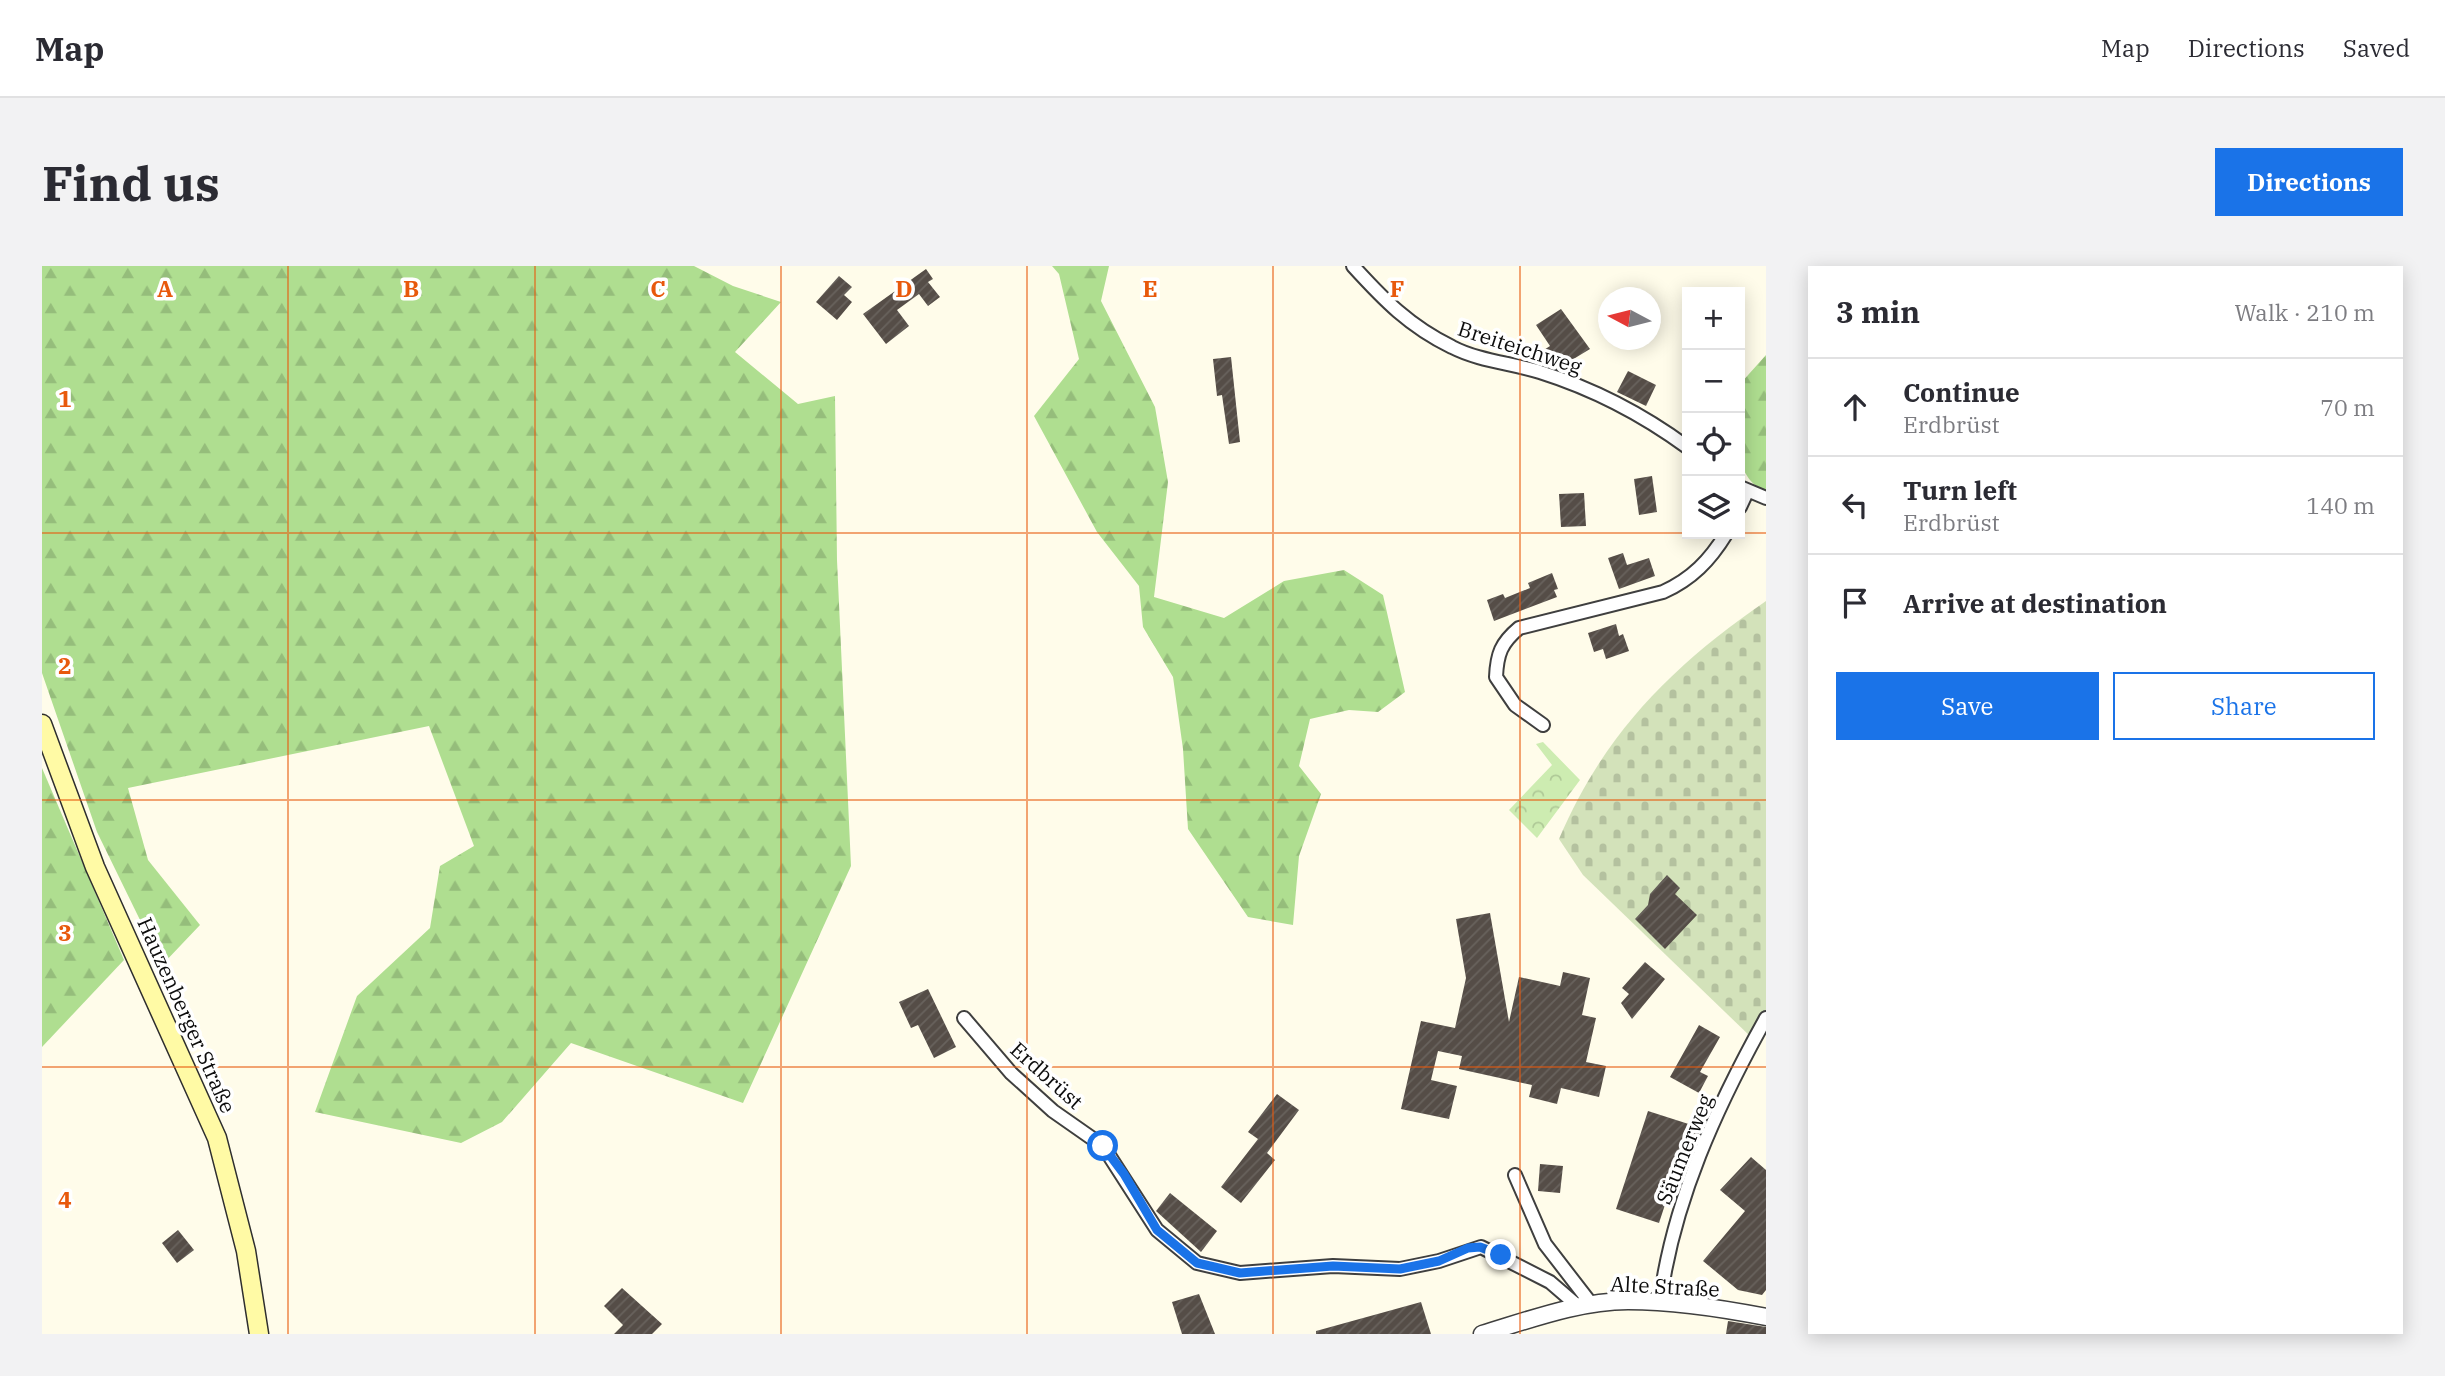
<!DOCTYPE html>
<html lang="en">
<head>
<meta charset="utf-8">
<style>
	body { margin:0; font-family:"IBM Plex Serif",serif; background:#f2f2f3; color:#2b2b33 }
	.controls { position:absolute; right:21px; top:21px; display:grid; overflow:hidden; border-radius:0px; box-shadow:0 4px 18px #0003 }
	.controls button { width:63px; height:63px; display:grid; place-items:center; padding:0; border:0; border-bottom:2px solid #e1e1e2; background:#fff; color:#2b2b33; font:35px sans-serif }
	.compass { position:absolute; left:1556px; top:21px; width:63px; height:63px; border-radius:50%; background:#fff; box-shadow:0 4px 18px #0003; rotate:277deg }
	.stop { position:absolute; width:21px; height:21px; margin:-16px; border:5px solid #1a73e8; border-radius:50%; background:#fff }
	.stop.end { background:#1a73e8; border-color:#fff; box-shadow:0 2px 7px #0008 }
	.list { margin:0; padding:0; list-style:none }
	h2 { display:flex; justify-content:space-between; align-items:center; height:91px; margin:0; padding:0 28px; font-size:30px }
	h2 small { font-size:23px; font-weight:400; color:#7c7c81 }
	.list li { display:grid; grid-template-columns:46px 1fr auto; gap:21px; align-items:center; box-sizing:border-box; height:98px; padding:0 28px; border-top:2px solid #e1e1e2 }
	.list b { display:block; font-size:26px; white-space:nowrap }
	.list p { margin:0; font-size:23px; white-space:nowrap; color:#7c7c81 }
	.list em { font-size:23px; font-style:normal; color:#7c7c81 }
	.actions { display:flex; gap:14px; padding:21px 28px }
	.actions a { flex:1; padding:16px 0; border:2px solid #1a73e8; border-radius:0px; text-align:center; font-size:24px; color:#1a73e8 }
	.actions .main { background:#1a73e8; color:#fff }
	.icon { flex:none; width:38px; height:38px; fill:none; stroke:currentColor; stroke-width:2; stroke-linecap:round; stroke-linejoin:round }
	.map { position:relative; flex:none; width:1724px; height:1068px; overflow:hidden; border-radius:0px }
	header { display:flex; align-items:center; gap:42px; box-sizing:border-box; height:98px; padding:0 35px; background:#fff; border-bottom:2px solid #e1e1e2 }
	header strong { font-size:33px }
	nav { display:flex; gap:38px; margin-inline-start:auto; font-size:24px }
	.intro { display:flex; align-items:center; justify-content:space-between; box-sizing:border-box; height:168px; padding:0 42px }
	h1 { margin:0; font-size:49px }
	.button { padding:18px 32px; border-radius:0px; background:#1a73e8; color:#fff; font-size:24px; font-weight:700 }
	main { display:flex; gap:42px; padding:0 42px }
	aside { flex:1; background:#fff; border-radius:0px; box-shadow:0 4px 18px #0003 }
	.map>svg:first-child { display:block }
	.forest { fill:url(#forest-firs) }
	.cemetery { fill:url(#cemetery-stones) }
	.park { fill:url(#park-crowns) }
	.building { fill:url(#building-hatch) }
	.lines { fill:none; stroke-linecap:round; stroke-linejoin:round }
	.minor-casing { stroke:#3f3f3f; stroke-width:16 }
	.tertiary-casing { stroke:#3f3f3f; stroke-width:19 }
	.secondary-casing { stroke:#2e2e2e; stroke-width:21 }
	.minor { stroke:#fff; stroke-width:12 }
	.tertiary { stroke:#fff; stroke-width:16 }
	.secondary { stroke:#fffaa5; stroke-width:18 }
	.route { stroke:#1a73e8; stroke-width:9 }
	.grid { fill:none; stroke:#e8590c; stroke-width:2; stroke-opacity:0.55 }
	.labels { text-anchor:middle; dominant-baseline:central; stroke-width:7; stroke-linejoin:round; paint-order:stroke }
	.street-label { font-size:21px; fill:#0c0c0c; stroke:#fff }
	.grid-label { font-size:23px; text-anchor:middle; font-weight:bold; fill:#e8590c; stroke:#fff; stroke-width:7; stroke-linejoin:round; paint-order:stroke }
</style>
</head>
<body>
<header>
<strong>Map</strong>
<nav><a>Map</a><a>Directions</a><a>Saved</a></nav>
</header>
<div class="intro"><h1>Find us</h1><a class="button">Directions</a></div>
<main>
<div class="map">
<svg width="1724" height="1068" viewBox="0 0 1724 1068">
	<defs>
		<pattern id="forest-firs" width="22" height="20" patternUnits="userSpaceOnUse" patternTransform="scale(1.75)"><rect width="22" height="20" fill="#afde90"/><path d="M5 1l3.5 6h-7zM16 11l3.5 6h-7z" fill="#95bd7b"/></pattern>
		<pattern id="cemetery-stones" width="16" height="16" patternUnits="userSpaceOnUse" patternTransform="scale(1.75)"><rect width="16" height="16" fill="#d3e2ba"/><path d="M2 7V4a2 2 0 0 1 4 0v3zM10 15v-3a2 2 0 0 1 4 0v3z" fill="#b4c19f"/></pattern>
		<pattern id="park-crowns" width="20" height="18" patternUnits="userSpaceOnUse" patternTransform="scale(1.75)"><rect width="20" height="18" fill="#cdecb1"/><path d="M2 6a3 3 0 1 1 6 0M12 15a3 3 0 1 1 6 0" fill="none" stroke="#afc997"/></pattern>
		<pattern id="building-hatch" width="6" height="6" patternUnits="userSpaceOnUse" patternTransform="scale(1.75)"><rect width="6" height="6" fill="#554d47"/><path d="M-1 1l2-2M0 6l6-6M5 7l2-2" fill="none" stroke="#68625d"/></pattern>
	</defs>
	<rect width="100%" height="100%" fill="#fffcea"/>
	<g class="forest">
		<polygon points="0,0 652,0 691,20 739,36 693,86 756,138 793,130 795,294 809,600 701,837 529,777 460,856 419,877 273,846 315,730 388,662 398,600 432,580 387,460 86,522 106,594 158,659 120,699 55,566 0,407"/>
		<polygon points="1010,0 1067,0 1059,35 1113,141 1126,216 1112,331 1182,352 1242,315 1302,304 1341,329 1363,426 1336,446 1307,444 1268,453 1257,500 1279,528 1257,590 1251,659 1206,651 1146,563 1141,483 1131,411 1101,361 1097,320 1055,266 992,150 1037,93 1017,8"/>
		<path d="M1724,89V225C1685,211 1698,150 1698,118Z"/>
		<polygon points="0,502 82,694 0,781"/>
	</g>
	<path class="cemetery" d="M1724,335V747L1711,773L1541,609L1517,573C1562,467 1631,399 1724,335Z"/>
	<polygon class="park" points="1501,476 1538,514 1495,572 1467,544 1510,499 1494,478"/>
	<g class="building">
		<polygon points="884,3 891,13 886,16 898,31 886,40 877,28 855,44 867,60 844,78 821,48"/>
		<polygon points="797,10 810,21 802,29 810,36 795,54 774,36"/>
		<polygon points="1519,43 1548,83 1515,103 1504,99 1497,87 1508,80 1494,59"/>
		<polygon points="1189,91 1198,176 1187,178 1180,129 1175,130 1171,93"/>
		<polygon points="1586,105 1614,119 1604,140 1575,126"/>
		<polygon points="1610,210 1615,246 1597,249 1592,213"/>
		<polygon points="1542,227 1544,260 1519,261 1517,228"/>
		<polygon points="1581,287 1585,299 1607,292 1613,310 1577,323 1566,292"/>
		<polygon points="1510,307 1516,323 1512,324 1515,331 1452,355 1445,334 1461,328 1463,332 1488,322 1486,317"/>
		<polygon points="1574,358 1577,370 1581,368 1587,385 1564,393 1561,383 1552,386 1546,367"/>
		<polygon points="1625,609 1638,622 1633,628 1655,649 1623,683 1593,653 1606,639 1608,628"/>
		<polygon points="1448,647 1467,756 1477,711 1518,720 1521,706 1548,712 1540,749 1554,752 1544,796 1564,800 1557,831 1519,822 1515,838 1487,831 1490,819 1417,803 1420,790 1396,785 1389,814 1415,820 1407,853 1359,843 1379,755 1413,762 1424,712 1414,653"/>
		<polygon points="1603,696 1623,713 1590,753 1579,737 1587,728 1580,722"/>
		<polygon points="886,723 914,781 892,792 876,759 869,762 857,736"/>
		<polygon points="1657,759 1678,771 1658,806 1666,810 1657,827 1628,811"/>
		<polygon points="1235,828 1257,844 1225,887 1233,894 1199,937 1179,921 1216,873 1206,866"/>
		<polygon points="1606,845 1659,862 1646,895 1638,893 1617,957 1574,943"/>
		<polygon points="1709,891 1724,904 1724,1024 1720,1029 1696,1024 1661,995 1703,945 1678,924"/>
		<polygon points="1498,898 1521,900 1518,927 1496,925"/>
		<polygon points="1128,927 1175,965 1159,986 1114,945"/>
		<polygon points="136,964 152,984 135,997 120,977"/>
		<polygon points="580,1022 620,1058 610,1068 572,1068 581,1059 562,1040"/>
		<polygon points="1157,1028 1173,1068 1140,1068 1130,1036"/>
		<polygon points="1379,1036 1389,1068 1274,1068 1274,1065"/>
		<polygon points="1686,1055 1724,1061 1724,1068 1684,1068"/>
	</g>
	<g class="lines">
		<defs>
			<g id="minor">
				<path d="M1311,0C1342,34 1367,60 1410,81C1437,95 1469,97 1498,106C1552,123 1600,148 1645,181"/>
				<polyline points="1698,221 1724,232"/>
				<polyline points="1698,241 1705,226"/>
				<path d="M1501,459L1473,439L1454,411C1455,388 1459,377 1477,362L1621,326C1650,313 1668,294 1684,268"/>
				<polyline points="922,752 969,807 1011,845 1061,880 1115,964 1155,997 1198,1007 1291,1000 1358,1003 1397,995 1439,981 1508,1016 1537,1041"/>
				<polyline points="1473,909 1503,978 1550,1039"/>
				<path d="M1618,1036C1631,935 1675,840 1724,752"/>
			</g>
			<path id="tertiary" d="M1440,1068C1487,1054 1537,1035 1586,1035C1633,1035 1678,1042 1724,1051"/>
			<polyline id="secondary" points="0,458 53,601 175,872 204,985 217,1068"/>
		</defs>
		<use href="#minor" class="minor-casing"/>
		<use href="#tertiary" class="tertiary-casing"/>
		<use href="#secondary" class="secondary-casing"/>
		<use href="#minor" class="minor"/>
		<use href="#tertiary" class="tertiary"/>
		<use href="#secondary" class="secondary"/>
	</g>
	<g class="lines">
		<polyline class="route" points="1061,880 1082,908 1115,964 1155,997 1198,1007 1291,1000 1358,1003 1397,995 1426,982 1438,981 1459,989"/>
	</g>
	<path class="grid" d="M246,0V1068M493,0V1068M739,0V1068M985,0V1068M1231,0V1068M1478,0V1068M0,267H1645M1698,267H1724M0,534H1724M0,801H1724"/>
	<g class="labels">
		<g class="street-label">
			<text transform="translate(1478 81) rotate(18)">Breiteichweg</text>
			<text transform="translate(145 749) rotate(66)">Hauzenberger Straße</text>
			<text transform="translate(1005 809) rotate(42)">Erdbrüst</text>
			<text transform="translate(1642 883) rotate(-68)">Säumerweg</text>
			<text transform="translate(1623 1020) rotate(3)">Alte Straße</text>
		</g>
	</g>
	<g class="grid-label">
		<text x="123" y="31">A</text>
		<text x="369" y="31">B</text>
		<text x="616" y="31">C</text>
		<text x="862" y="31">D</text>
		<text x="1108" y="31">E</text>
		<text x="1355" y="31">F</text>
		<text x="23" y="141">1</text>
		<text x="23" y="408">2</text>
		<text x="23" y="675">3</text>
		<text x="23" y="942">4</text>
	</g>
</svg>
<div class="controls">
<button>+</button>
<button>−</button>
<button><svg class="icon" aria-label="locate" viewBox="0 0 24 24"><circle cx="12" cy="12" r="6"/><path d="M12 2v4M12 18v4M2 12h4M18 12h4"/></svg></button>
<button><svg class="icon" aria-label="layers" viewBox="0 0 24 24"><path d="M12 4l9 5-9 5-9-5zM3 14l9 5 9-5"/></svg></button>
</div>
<svg class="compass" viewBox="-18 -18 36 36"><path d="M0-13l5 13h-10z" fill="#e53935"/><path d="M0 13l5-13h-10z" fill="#7c7c81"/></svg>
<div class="stop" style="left:1061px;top:880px"></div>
<div class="stop end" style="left:1459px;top:989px"></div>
</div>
<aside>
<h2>3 min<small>Walk · 210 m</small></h2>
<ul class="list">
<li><svg class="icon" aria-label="ahead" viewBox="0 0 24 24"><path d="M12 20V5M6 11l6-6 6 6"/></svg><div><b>Continue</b><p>Erdbrüst</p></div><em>70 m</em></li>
<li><svg class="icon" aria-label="left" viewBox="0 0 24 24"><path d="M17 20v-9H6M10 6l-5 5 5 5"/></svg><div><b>Turn left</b><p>Erdbrüst</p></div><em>140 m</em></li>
<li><svg class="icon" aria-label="arrive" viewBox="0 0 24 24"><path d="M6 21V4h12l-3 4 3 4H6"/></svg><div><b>Arrive at destination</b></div></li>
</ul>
<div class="actions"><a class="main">Save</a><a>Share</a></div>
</aside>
</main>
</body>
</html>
